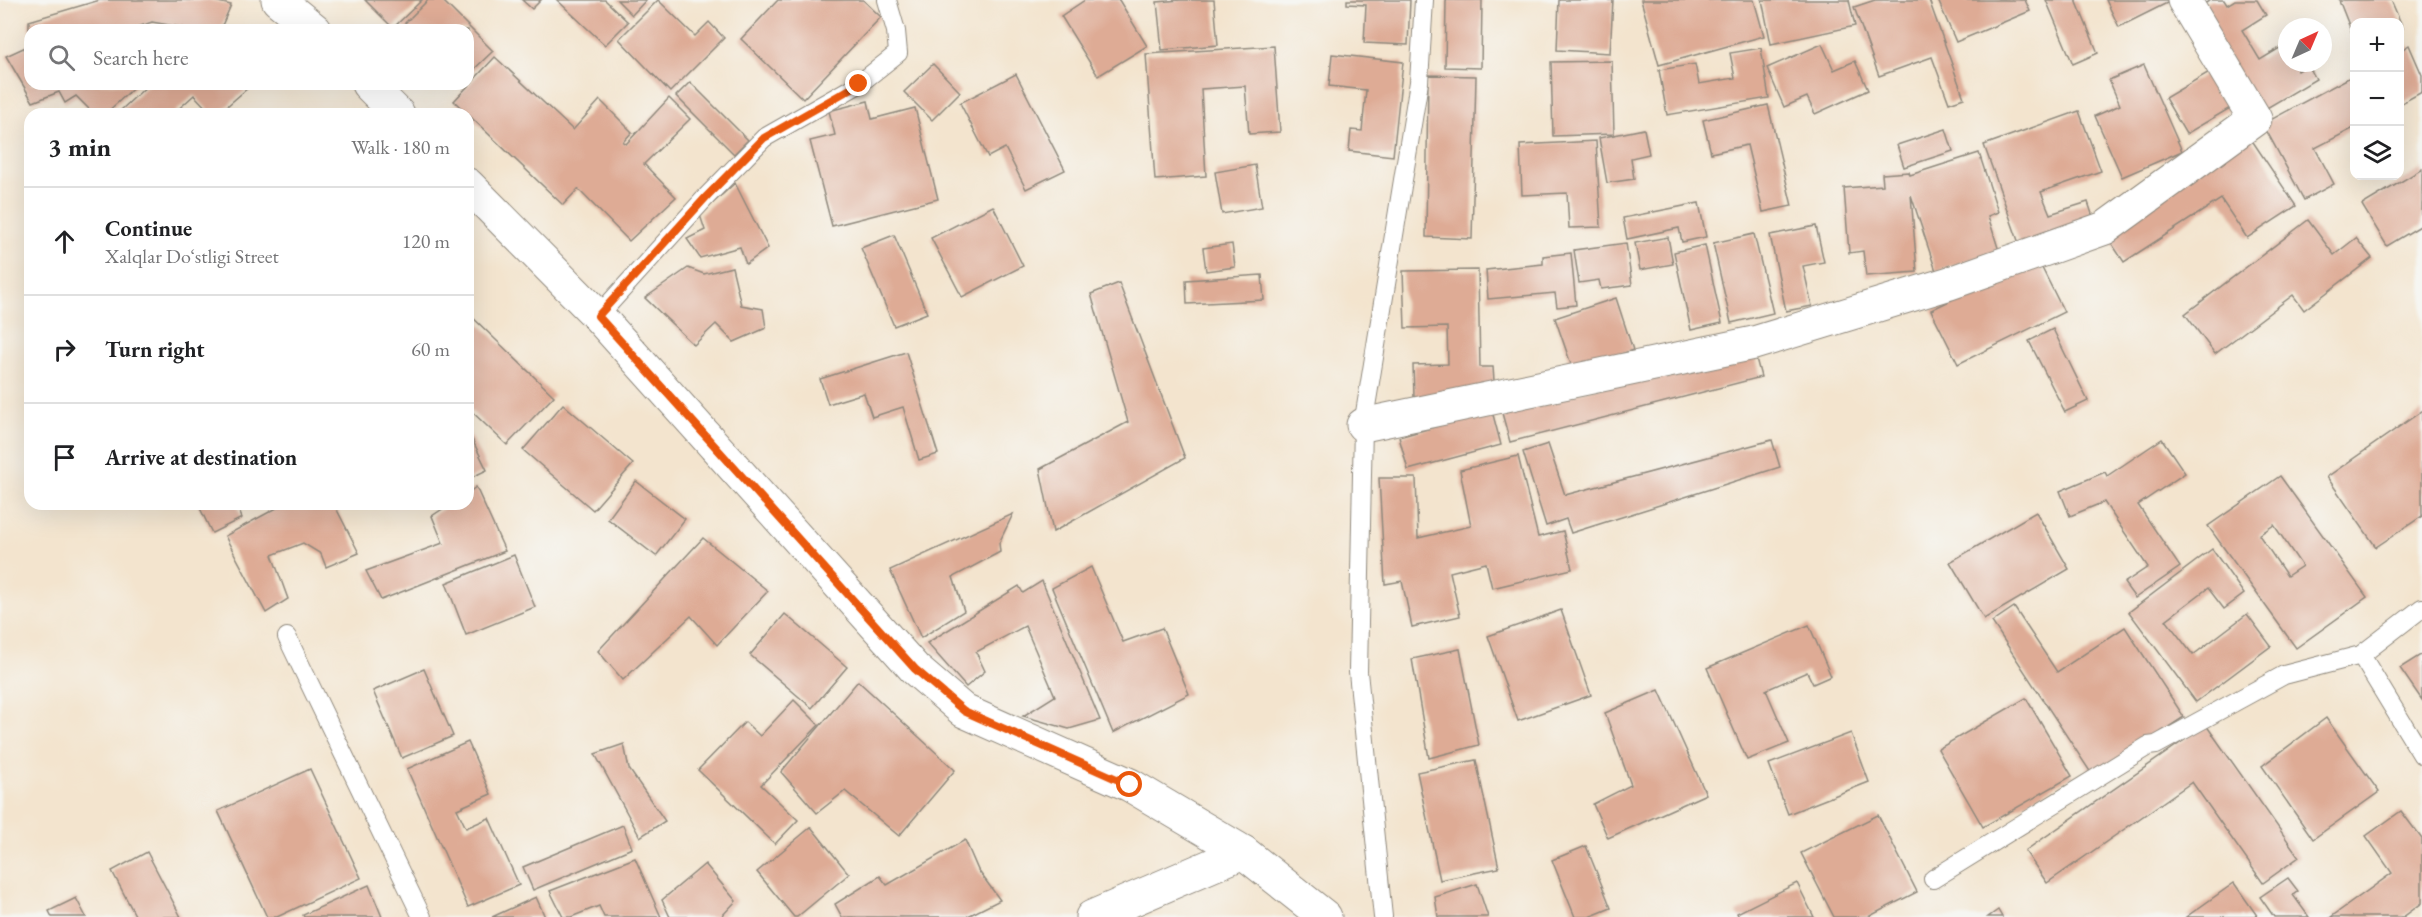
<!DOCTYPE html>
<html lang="en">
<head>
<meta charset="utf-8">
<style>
	body { margin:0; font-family:"EB Garamond",serif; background:#f6f6f6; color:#202124 }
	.controls { position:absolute; right:18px; top:18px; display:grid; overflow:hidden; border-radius:12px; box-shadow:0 6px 24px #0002 }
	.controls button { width:54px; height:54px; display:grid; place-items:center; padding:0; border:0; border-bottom:2px solid #e0e0e0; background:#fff; color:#202124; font:30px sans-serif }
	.compass { position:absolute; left:2278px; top:18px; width:54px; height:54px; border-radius:50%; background:#fff; box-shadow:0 6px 24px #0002; rotate:44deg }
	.stop { position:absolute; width:18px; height:18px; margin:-14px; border:4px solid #ea580c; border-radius:50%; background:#fff }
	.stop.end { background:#ea580c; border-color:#fff; box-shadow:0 2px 6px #0008 }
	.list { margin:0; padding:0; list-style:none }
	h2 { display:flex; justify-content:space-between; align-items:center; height:78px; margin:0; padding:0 24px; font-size:26px }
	h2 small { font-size:20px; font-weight:400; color:#757577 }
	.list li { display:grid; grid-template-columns:39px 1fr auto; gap:18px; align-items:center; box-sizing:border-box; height:108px; padding:0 24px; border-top:2px solid #e0e0e0 }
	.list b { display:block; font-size:22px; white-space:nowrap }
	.list p { margin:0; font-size:20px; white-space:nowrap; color:#757577 }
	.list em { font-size:20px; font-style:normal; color:#757577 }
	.icon { flex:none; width:33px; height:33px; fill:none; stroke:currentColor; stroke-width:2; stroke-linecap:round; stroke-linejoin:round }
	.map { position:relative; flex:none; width:2422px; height:917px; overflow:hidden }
	.search { position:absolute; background:#fff; box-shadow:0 6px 24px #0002; left:24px; top:24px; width:450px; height:66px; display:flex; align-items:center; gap:15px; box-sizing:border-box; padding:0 21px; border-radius:18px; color:#757577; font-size:22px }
	.panel { position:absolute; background:#fff; box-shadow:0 6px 24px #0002; left:24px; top:108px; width:450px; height:402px; border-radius:18px }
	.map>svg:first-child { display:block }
	.building { fill:#deab95; fill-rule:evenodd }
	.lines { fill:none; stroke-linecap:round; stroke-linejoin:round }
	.lane-casing { stroke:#8f887c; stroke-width:20 }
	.street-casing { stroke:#8f887c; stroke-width:35 }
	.secondary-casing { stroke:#8f887c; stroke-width:35 }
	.lane { stroke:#fff; stroke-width:18 }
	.street { stroke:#fff; stroke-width:33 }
	.secondary { stroke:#fff; stroke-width:33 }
	.route { stroke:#ea580c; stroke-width:8 }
</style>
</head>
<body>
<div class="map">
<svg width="2422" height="917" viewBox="0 0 2422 917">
	<rect width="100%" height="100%" fill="#f6f6f2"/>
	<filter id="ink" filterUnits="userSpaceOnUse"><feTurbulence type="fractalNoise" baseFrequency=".0167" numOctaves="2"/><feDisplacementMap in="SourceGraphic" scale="12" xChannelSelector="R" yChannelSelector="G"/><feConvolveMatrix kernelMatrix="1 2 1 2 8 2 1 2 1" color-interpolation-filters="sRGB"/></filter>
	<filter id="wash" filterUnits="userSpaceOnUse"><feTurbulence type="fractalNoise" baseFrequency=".008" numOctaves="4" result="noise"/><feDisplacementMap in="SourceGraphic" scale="24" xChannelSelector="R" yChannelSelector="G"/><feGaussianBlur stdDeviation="1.35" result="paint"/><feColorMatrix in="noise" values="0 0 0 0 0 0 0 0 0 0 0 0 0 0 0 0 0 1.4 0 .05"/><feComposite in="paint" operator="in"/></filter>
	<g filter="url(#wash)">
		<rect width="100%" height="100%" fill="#f3e4ce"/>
		<g id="blocks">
			<g class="building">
				<polygon points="100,0 210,0 231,5 220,30 197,30 152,22 129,30 29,30 29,21"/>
				<polygon points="365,0 422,0 393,28"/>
				<polygon points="428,0 442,0 493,51 468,75 468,30 406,30 402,26"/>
				<polygon points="522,0 541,0 532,9"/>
				<polygon points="557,0 605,0 628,22 605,45"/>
				<polygon points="617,0 646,0 632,15"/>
				<polygon points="658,0 695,36 709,22 724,38 670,92 619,39"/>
				<polygon points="778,0 863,0 881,17 803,99 741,39"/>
				<polygon points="1085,0 1119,0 1147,46 1098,76 1061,16"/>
				<polygon points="1180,0 1214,0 1218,45 1162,50 1157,2"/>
				<polygon points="1347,0 1410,0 1408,45 1364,43 1366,5 1347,4"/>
				<polygon points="1446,0 1482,0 1481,68 1445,67"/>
				<polygon points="1559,0 1613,0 1610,53 1557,50"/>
				<polygon points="1641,0 1754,0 1764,36 1659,65"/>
				<polygon points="1762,0 1849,0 1855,26 1771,44"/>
				<polygon points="1875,0 1929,0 1964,98 1949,103 1932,57 1879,76 1854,7"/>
				<polygon points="1938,0 2025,0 2030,11 1956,42"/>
				<polygon points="2046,0 2076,0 2098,53 2073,64"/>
				<polygon points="2106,0 2173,0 2119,27"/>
				<polygon points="2211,0 2224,0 2227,5 2235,0 2257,0 2266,15 2242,30 2260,60 2283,46 2287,52 2287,63 2293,63 2298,71 2308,65 2316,79 2260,112 2198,7"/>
				<polygon points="2339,0 2391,0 2403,28 2400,29 2400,22 2354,22 2354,38"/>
				<polygon points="1822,44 1834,70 1855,61 1868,90 1815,114 1807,97 1784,107 1767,68"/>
				<polygon points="30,45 30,84 138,84 105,114 94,114 76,96 65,103 59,92 33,102 6,56"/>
				<polygon points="2409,45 2422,75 2422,92 2400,104 2400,51"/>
				<polygon points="1274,46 1280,132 1249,134 1245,86 1201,89 1206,176 1155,180 1146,54"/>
				<polygon points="1761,48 1769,98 1667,115 1659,70 1695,64 1699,84 1735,78 1730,53"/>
				<polygon points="1332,54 1403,62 1393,156 1349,151 1351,130 1362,131 1366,90 1329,86"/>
				<polygon points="495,57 573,130 600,100 632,132 623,142 626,144 669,98 690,119 644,164 676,197 629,241 578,189 563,205 454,101"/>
				<polygon points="1612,61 1614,134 1553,136 1551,62"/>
				<polygon points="933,64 960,92 932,120 904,92"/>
				<polygon points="2144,65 2182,151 2122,177 2095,116 2120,105 2109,80"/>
				<polygon points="2216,68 2237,104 2186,134 2165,98"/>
				<polygon points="1016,74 1065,170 1026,189 1005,148 988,157 960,103"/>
				<polygon points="1428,75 1476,76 1472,239 1426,237"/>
				<polygon points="2354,75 2354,128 2315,148 2334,184 2304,200 2263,124"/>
				<polygon points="690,82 748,140 734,154 676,96"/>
				<polygon points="149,84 246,84 249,87 218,114 212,114 194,95 173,114 124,114 121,110"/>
				<polygon points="868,101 872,119 915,108 938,199 832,226 810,141 835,135 829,111"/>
				<polygon points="1768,105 1792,206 1763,212 1747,145 1711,153 1703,120"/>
				<polygon points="2079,111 2101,171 2041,192 2050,214 2088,202 2095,223 2021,249 1984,145"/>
				<polygon points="2241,124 2296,206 2247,238 2221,199 2124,262 2096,220"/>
				<polygon points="1644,129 1649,154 1631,158 1634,179 1607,183 1599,138"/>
				<polygon points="1946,129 1953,151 1904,167 1897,145"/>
				<polygon points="1596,141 1601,227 1569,228 1567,193 1522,195 1520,145"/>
				<polygon points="1979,153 1998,212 1988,216 1999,251 1936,271 1911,195 1917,272 1866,276 1863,251 1849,253 1844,188 1883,185 1882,174 1909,172 1910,175"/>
				<polygon points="1255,165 1262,207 1222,214 1215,172"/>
				<polygon points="2422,169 2422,225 2387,246 2362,205"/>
				<polygon points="735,183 768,248 746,264 740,247 700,258 687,239 705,230 700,215"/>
				<polygon points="1699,203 1706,237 1682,242 1679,228 1627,239 1623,218"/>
				<polygon points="993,206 1023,266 962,297 931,238"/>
				<polygon points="2308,220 2334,255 2356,238 2372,258 2304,310 2293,295 2215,354 2185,314"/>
				<polygon points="1816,226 1824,262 1803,266 1812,306 1786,311 1770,235"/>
				<polygon points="1754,234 1773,313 1731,323 1713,243"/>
				<polygon points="894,235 927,313 894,326 861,248"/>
				<polygon points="1668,237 1673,264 1640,270 1635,243"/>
				<polygon points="1626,243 1632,285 1601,289 1599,280 1579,283 1574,250"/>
				<polygon points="1232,244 1235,267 1206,271 1203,248"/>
				<polygon points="1705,245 1722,323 1691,330 1674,252"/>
				<polygon points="1571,253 1576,305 1557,307 1555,293 1488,299 1486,270 1543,264 1543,256"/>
				<polygon points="2037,258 2064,312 1958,364 1931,310"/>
				<polygon points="732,267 741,305 763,309 766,328 734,342 716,324 694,345 645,298 688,268 704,274"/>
				<polygon points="1478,270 1480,367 1493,367 1495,396 1414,397 1413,365 1448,364 1447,327 1405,328 1403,271"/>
				<polygon points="1262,275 1264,300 1187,304 1186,280"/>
				<polygon points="1119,283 1185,458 1053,532 1040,469 1128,422 1091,294"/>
				<polygon points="1616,298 1633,350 1573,370 1555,318"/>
				<polygon points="468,313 554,396 507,445 468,408"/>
				<polygon points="2053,329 2088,401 2065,412 2029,341"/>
				<polygon points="1753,347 1761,377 1510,442 1502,413"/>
				<polygon points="906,352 938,454 919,460 903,407 872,417 864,393 828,404 820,379"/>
				<polygon points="563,404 633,464 593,510 523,450"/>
				<polygon points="1492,411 1501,445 1408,470 1399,437"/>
				<polygon points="2422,411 2422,516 2376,547 2327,477"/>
				<polygon points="468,431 487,470 468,479"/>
				<polygon points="2162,439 2185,473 2138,505 2180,567 2135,598 2124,583 2148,567 2104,502 2070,516 2060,491 2105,472 2107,476"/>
				<polygon points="1772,440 1780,467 1571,533 1566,519 1546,526 1523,452 1548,444 1565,495"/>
				<polygon points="1518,456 1538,537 1563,531 1572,569 1492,588 1486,563 1450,572 1460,616 1412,627 1402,581 1385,584 1379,478 1416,478 1418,538 1471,526 1460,470"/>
				<path d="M2280,476L2367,597L2296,648L2208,526ZM2274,525L2302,566L2287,576L2259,535Z"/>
				<polygon points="636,481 685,519 656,556 608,519"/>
				<polygon points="476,487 505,551 381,600 366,571 443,543 432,516 450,504 468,504 468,493"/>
				<polygon points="198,504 236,504 242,518 212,533"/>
				<polygon points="284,504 334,504 359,553 326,567 321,554 303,543 272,555 288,599 266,613 225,536"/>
				<polygon points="2036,512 2069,569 1984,619 1950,562"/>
				<polygon points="1013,514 999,543 1000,552 953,577 964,611 921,638 890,570"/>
				<polygon points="703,538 768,591 717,645 691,616 623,680 598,651"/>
				<polygon points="2212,549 2244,594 2224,609 2208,588 2166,620 2193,655 2247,614 2271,646 2196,702 2129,612"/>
				<polygon points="514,555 535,607 466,635 446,583"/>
				<polygon points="1091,567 1123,642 1162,628 1189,694 1113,733 1052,588"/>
				<polygon points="1042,581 1100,720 1069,729 1023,716 1055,696 1025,626 976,652 985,671 966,687 927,643 1019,586 1023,593"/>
				<polygon points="2014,607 2057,672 2125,627 2184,717 2093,776 1992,622"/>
				<polygon points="1561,610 1591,695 1518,721 1488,636"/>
				<polygon points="785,614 847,667 812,708 750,655"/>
				<polygon points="1809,625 1831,676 1813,684 1807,672 1766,690 1789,743 1747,760 1707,668"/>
				<polygon points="1460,649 1479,745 1429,758 1412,659"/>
				<polygon points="2422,654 2422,700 2400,668"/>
				<polygon points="424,669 453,736 402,758 373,691"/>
				<polygon points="858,681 955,770 899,836 845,791 817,813 781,772"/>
				<polygon points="1659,690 1706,794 1608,838 1593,804 1631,785 1605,713"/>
				<polygon points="2026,698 2072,776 1983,827 1938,749"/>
				<polygon points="794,700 819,725 761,785 798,820 775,844 698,770 745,722 760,736"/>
				<polygon points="2326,718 2379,792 2313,839 2262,766"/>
				<polygon points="2206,725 2299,857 2263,883 2192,782 2047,883 2025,851"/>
				<polygon points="1851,733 1869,782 1788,814 1769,764"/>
				<polygon points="468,742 491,794 457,809 466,828 489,818 519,885 468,907 407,769"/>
				<polygon points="624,744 629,769 665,821 640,837 595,754"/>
				<polygon points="1476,760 1499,868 1440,880 1417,772"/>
				<polygon points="310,769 361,878 277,917 267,917 218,811"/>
				<polygon points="2401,811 2422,839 2422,903 2403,917 2331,917 2392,873 2366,836"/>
				<polygon points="1878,815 1917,892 1868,917 1834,917 1801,853"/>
				<polygon points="623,825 632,848 533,890 523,867"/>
				<polygon points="811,827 849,874 797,917 794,917 757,872"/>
				<polygon points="965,840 978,870 1000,900 966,917 842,917 835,904 880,876 887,885"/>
				<polygon points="1586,846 1611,908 1589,917 1575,917 1552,860"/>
				<polygon points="147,852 181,917 136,917 112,871"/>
				<polygon points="635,858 661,917 604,917 599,906 571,917 563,917 550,891"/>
				<polygon points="705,864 736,901 721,917 670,917 662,900"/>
				<polygon points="2288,878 2298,891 2293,895 2309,917 2274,917 2260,897"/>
				<polygon points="1797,883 1814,917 1739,917 1737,913"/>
				<polygon points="2234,883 2258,917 2186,917"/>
				<polygon points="1477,884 1488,917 1438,917 1435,897"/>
				<polygon points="369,885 382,917 304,917 303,915"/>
				<polygon points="536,897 545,917 492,917"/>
				<polygon points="76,898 86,917 52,917 49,911"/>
				<polygon points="1998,910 2002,917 1988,917"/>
			</g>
		</g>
	</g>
	<g filter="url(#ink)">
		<use href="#blocks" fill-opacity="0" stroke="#8f887c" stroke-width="1.5"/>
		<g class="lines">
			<defs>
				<g id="lane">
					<polyline points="598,316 707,196 764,138 859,84 898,53 896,31 887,0"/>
					<polyline points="287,637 422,917"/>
					<polyline points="2361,655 2422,755"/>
					<polyline points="1933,879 2148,746 2156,745 2284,675 2361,655 2422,608"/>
					<polyline points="1383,917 1358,672 1363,425 1419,82 1424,0"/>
				</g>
				<g id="street">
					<polyline points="1363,425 1754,343 1950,283 2105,228 2255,119 2184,0"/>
					<polyline points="1092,917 1243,852"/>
				</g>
				<g id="secondary">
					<polyline points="278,0 315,30"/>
					<polyline points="368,84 398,114"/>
					<polyline points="468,185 598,316 915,669 964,711 1130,785 1243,852 1325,917"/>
				</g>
			</defs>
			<use href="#lane" class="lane-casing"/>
			<use href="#street" class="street-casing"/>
			<use href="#secondary" class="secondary-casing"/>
			<use href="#lane" class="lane"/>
			<use href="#street" class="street"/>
			<use href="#secondary" class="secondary"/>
		</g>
	</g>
	<g class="lines" filter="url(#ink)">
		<polyline class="route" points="859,84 764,138 707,196 598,316 915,669 964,711 1130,785"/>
	</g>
</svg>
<div class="controls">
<button>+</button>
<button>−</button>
<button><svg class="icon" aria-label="layers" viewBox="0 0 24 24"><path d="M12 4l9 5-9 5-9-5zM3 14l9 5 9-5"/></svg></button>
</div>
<svg class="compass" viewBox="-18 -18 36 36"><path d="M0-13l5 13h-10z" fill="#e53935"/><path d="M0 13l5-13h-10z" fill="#757577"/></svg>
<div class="stop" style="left:1130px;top:785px"></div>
<div class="stop end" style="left:859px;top:84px"></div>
<div class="search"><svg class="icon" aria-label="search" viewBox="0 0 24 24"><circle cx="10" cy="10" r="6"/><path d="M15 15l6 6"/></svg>Search here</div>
<section class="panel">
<h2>3 min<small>Walk · 180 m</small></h2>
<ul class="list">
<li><svg class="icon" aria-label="ahead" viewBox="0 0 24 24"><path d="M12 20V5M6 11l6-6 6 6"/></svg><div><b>Continue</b><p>Xalqlar Doʻstligi Street</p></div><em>120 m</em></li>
<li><svg class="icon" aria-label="right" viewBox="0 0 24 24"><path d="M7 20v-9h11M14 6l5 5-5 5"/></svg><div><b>Turn right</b></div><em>60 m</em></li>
<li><svg class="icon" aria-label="arrive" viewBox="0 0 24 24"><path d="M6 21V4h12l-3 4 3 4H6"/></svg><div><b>Arrive at destination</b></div></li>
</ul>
</section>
</div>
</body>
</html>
